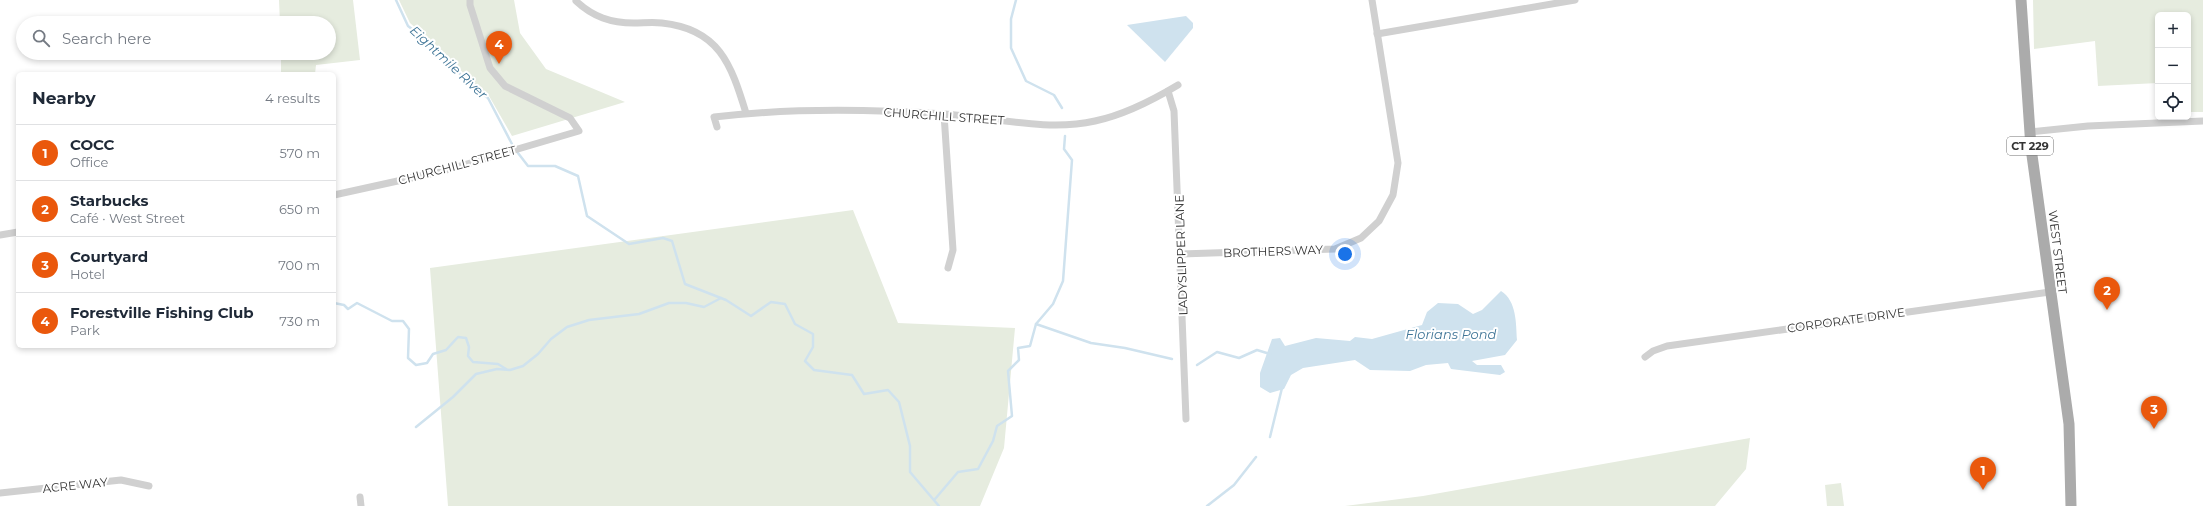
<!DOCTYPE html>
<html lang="en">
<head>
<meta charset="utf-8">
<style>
	body { margin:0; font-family:Montserrat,sans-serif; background:#f2f2f3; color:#1f2937 }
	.controls { position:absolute; right:12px; top:12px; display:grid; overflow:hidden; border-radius:6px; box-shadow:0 2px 6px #0003 }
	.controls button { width:36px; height:36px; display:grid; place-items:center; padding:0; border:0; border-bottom:1px solid #e0e1e3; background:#fff; color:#1f2937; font:20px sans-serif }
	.you { position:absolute; left:1345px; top:254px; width:14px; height:14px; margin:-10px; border:3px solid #fff; border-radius:50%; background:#1a73e8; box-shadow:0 0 0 6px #1a73e833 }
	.badge { display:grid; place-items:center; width:26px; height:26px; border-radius:50%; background:#ea580c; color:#fff; font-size:13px; font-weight:700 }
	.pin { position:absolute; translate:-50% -33px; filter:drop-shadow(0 1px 2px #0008) }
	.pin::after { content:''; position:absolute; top:21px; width:14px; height:12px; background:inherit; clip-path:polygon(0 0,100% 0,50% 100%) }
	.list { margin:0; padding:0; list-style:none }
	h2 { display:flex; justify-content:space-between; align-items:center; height:52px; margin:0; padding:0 16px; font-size:17px }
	h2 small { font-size:13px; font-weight:400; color:#747a83 }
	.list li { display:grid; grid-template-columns:26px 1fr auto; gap:12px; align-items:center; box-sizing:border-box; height:56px; padding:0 16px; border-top:1px solid #e0e1e3 }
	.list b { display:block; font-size:15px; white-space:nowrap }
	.list p { margin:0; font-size:13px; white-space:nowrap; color:#747a83 }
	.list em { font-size:13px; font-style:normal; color:#747a83 }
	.icon { flex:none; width:22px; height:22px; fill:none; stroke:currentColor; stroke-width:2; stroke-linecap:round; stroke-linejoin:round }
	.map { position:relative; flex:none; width:2203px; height:506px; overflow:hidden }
	.search { position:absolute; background:#fff; box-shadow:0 2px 6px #0003; left:16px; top:16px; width:320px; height:44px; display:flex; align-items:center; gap:10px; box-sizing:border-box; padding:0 14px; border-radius:22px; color:#747a83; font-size:15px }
	.panel { position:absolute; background:#fff; box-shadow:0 2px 6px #0003; left:16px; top:72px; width:320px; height:276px; border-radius:6px }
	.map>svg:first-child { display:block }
	.green { fill:#e6ecdf }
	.water { fill:#cfe2ee }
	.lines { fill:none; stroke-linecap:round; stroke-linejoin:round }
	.stream { stroke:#cfe2ee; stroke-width:2.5 }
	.street { stroke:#d0d0d0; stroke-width:7 }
	.primary { stroke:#ababab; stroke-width:11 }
	.labels { text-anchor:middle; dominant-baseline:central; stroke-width:4; stroke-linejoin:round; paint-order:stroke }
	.shield { fill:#fff; stroke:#707070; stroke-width:1 }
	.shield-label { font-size:11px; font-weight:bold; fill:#333 }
	.street-label { font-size:12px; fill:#333; stroke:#fff }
	.water-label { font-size:13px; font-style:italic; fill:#3f7597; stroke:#fff }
</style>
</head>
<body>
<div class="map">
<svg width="2203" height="506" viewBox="0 0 2203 506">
	<rect width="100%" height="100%" fill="#fff"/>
	<g class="green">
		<polygon points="279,0 353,0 360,60 316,65 315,74 281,74 281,53 329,53 329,23 280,23"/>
		<polygon points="399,0 514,0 520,33 546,69 625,102 512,136 489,96 470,81 452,60 410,23"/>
		<polygon points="2033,0 2203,0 2203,112 2188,112 2188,15 2158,15 2158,83 2098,86 2095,41 2034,49"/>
		<polygon points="853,210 898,323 1015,328 1004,448 980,506 448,506 430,268"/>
		<polygon points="1750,438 1746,469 1715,506 1345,506 1423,496"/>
		<polygon points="1841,483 1844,506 1827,506 1825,485"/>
	</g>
	<g class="water">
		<polygon points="1186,16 1193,23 1193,28 1165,62 1127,25"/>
		<path d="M1501,291C1517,301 1516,324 1517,340L1505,355L1472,361L1477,365H1501L1505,372L1500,375L1451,369L1448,363L1426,365L1410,371L1370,370L1355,360L1303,368L1291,375L1284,389L1270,393L1260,387V373L1272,339L1280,338L1285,346L1316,338L1350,341L1355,337L1372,339L1422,325L1427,312L1438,303L1458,304L1473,314L1482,310Z"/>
	</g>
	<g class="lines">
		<g class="stream">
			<polyline points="396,0 408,26 437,48 468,83 488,98 513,146"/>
			<polyline points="1016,0 1011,19 1011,48 1026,81 1054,95 1062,108"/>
			<polyline points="518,153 528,166 555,166 578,176 587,216 629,244 663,238 672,241 685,284 726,300 751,316 771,302 785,304 795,324 813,334 813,347 805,361 814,370 852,375 864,394 888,390 899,402 910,446 910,472 939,506"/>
			<polyline points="334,303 344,305 348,309 357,303 392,321 403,321 409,329 408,358 416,365 427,363 433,354 446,350 458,337 466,338 469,347 468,356 473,362 498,364 506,369"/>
			<polyline points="1036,324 1091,343 1125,348 1172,359"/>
			<polyline points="1197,365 1217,352 1239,358 1257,350 1270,354"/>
			<polyline points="416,427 453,397 476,374 497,369 510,370 523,366 538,354 551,339 567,327 589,320 639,314 669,303 686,303 704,307 721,298"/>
			<polyline points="1270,437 1282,388"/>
			<polyline points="935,499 958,472 978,469 993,441 997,426 1012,416 1008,371 1019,360 1018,348 1030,346 1036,324 1053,304 1063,281 1072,160 1064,149 1065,136"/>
			<polyline points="1207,506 1234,485 1256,457"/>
		</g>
		<g class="street">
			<path d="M576,1C593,17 611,23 634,23C643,23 653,22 662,23C719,29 731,64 746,113"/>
			<polyline points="1377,34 1575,0"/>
			<polyline points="1168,91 1174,111 1186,419"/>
			<polyline points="944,114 953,250 948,268"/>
			<path d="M717,127L714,117C790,108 867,109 944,114C993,117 1046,132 1095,121C1124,115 1153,100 1178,85"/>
			<polyline points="2029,132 2088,126 2203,121"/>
			<polyline points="334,195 443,171 579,131 570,118 505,86 490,68 470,5 470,0"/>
			<polyline points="0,235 18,232"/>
			<polyline points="1181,254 1335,249 1361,238 1379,221 1393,195 1398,163 1372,0"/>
			<polyline points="1645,357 1653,351 1667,346 2050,292"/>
			<polyline points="0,493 121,480 149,486"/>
			<polyline points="360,497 361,506"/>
		</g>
		<polyline class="primary" points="2021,0 2031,148 2069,424 2071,506"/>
	</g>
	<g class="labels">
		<rect class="shield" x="2007" y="137" width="46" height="18" rx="3"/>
		<g class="shield-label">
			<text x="2030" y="146">CT 229</text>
		</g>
		<g class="street-label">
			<text transform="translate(944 116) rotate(4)">CHURCHILL STREET</text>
			<text transform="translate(457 165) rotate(-15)">CHURCHILL STREET</text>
			<text transform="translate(1273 251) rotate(-2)">BROTHERS WAY</text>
			<text transform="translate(2058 252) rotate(83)">WEST STREET</text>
			<text transform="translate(1181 255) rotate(-92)">LADYSLIPPER LANE</text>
			<text transform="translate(1846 320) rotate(-8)">CORPORATE DRIVE</text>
			<text transform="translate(75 485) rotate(-6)">ACRE WAY</text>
		</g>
		<g class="water-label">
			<text transform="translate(449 62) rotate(43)">Eightmile River</text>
			<text x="1451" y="334">Florians Pond</text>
		</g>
	</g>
</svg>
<div class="controls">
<button>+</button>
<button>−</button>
<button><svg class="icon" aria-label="locate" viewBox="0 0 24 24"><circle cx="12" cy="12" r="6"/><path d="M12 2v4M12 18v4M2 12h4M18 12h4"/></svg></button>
</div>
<div class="you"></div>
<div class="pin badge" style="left:1983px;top:490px">1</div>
<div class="pin badge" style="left:2107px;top:310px">2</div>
<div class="pin badge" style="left:2154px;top:429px">3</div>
<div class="pin badge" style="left:499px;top:64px">4</div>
<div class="search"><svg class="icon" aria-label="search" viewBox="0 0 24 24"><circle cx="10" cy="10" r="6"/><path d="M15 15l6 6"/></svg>Search here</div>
<section class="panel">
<h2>Nearby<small>4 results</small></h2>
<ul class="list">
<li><span class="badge">1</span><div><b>COCC</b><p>Office</p></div><em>570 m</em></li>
<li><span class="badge">2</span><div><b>Starbucks</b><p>Café · West Street</p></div><em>650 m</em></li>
<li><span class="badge">3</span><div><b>Courtyard</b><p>Hotel</p></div><em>700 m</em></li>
<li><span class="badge">4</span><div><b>Forestville Fishing Club</b><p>Park</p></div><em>730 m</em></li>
</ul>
</section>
</div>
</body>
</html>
